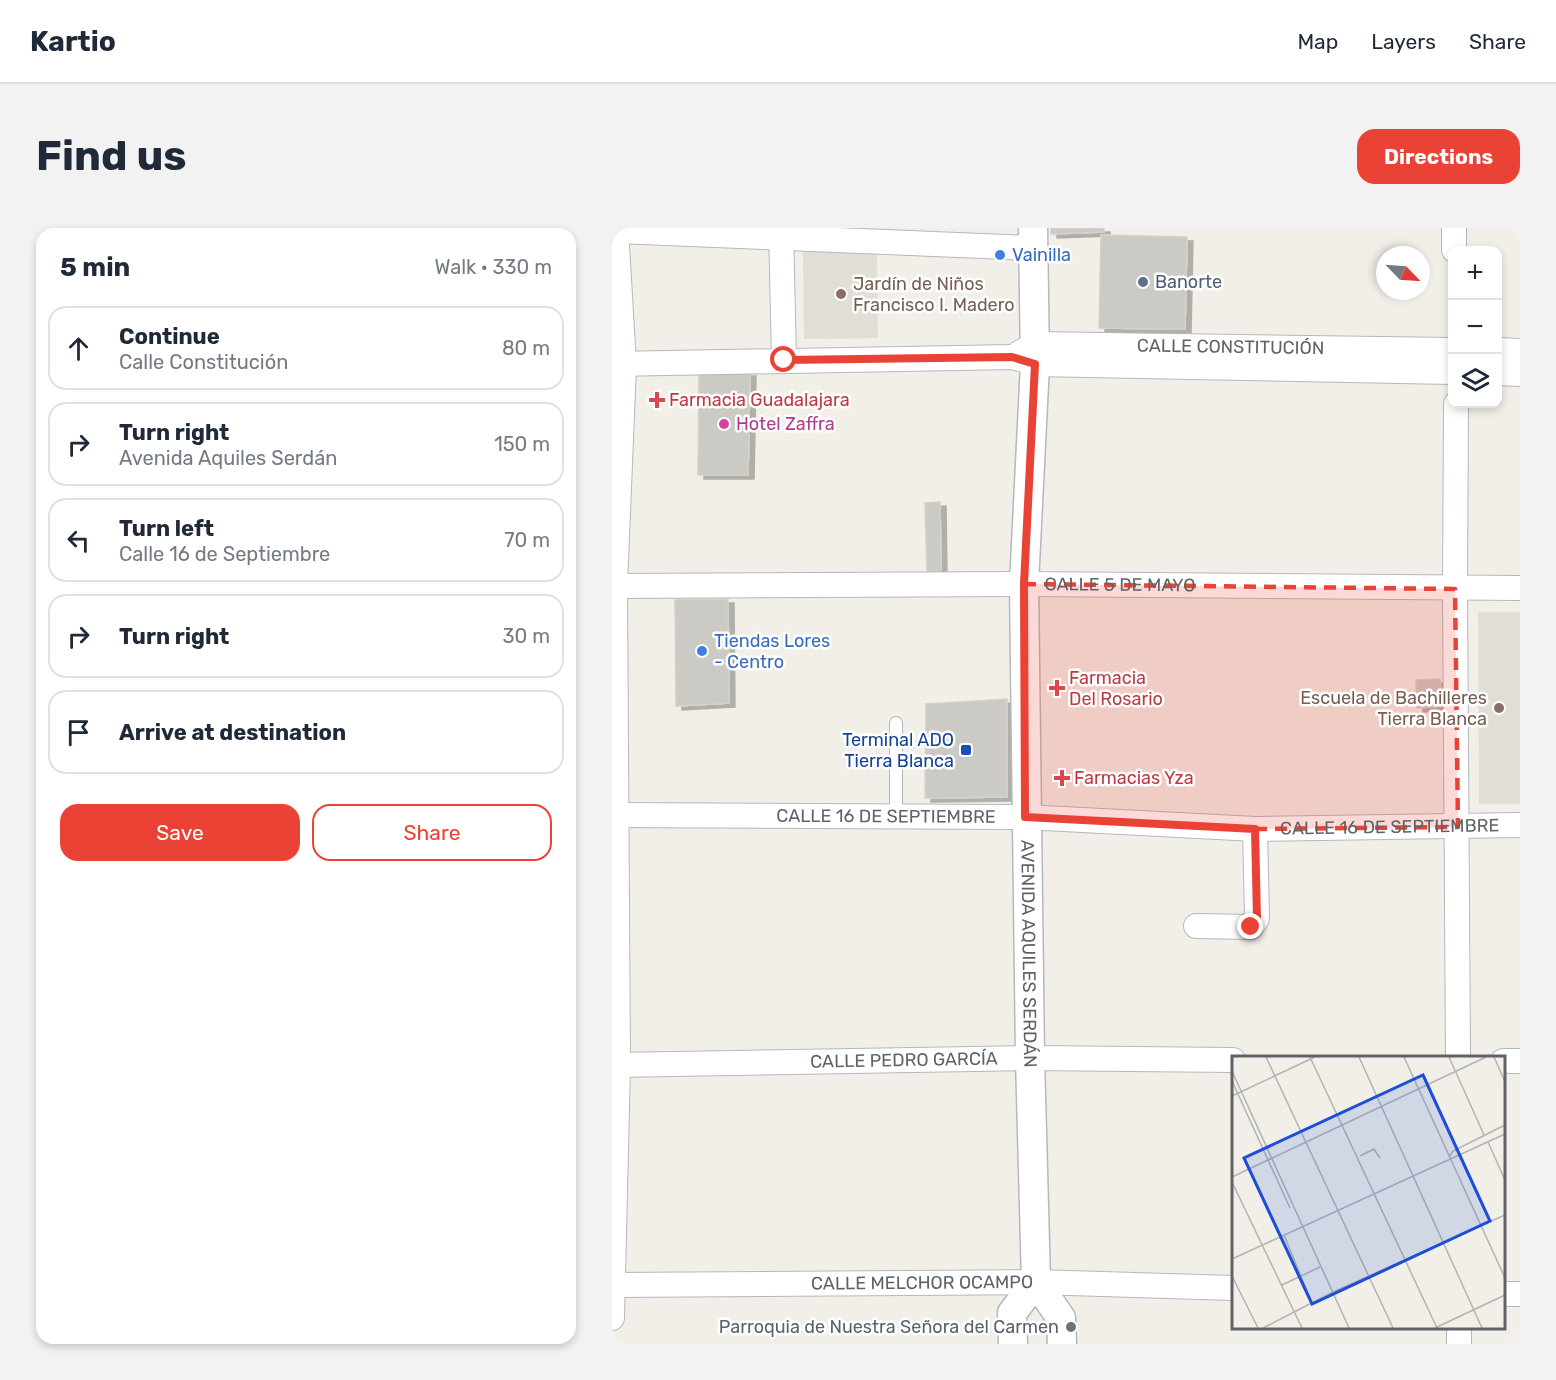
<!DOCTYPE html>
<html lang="en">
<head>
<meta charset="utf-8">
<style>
	body { margin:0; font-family:Rubik,sans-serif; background:#f2f2f3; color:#1f2937 }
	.controls { position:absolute; right:18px; top:18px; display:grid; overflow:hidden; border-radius:12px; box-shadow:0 3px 9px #0003 }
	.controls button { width:54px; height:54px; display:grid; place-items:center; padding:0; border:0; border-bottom:2px solid #e0e1e3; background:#fff; color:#1f2937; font:30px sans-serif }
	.compass { position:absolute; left:764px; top:18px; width:54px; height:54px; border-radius:50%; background:#fff; box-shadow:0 3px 9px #0003; rotate:115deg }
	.stop { position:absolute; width:18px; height:18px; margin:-14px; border:4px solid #ea4335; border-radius:50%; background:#fff }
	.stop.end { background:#ea4335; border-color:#fff; box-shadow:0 2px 6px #0008 }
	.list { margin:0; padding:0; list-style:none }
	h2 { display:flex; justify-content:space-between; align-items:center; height:78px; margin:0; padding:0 24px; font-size:26px }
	h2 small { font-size:20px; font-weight:400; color:#747a83 }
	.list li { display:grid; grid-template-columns:39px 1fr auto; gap:18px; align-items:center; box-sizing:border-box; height:84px; margin:0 12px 12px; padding:0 12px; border:2px solid #e0e1e3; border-radius:18px }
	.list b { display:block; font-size:22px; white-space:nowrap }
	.list p { margin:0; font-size:20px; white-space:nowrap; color:#747a83 }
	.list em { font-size:20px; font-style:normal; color:#747a83 }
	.actions { display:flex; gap:12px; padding:18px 24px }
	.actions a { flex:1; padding:14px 0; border:2px solid #ea4335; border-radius:18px; text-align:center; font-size:21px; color:#ea4335 }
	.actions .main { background:#ea4335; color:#fff }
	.icon { flex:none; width:33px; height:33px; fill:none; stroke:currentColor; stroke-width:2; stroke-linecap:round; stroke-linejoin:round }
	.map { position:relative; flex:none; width:908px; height:1116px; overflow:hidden; border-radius:18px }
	header { display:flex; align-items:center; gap:36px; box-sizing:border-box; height:84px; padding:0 30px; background:#fff; border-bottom:2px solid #e0e1e3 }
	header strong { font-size:28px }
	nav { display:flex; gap:33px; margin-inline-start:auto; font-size:21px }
	.intro { display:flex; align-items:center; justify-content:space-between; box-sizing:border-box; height:144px; padding:0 36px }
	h1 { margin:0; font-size:42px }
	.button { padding:15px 27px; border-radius:18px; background:#ea4335; color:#fff; font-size:21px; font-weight:700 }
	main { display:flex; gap:36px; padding:0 36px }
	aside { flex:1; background:#fff; border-radius:18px; box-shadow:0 3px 9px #0003 }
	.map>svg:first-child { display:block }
	.education { fill:#e1ded6 }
	.building { fill:#cccac5; stroke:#d6d1c6; stroke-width:1.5; filter:url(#shadow) }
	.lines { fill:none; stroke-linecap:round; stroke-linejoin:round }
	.service-casing { stroke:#b5b8bc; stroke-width:14 }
	.minor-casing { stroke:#b5b8bc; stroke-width:26 }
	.tertiary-casing { stroke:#b5b8bc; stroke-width:31 }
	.service { stroke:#fff; stroke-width:12 }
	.minor { stroke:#fff; stroke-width:24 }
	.tertiary { stroke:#fff; stroke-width:28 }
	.route { stroke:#ea4335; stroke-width:8 }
	.marked { fill:#ea4335; fill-opacity:0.2; stroke:#ea4335; stroke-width:4.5; stroke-dasharray:12 8; stroke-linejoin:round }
	.shop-dot { fill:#3f7fe0; stroke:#fff; stroke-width:2 }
	.service-dot { fill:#5c6f8a; stroke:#fff; stroke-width:2 }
	.education-dot { fill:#8d6e63; stroke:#fff; stroke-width:2 }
	.health-dot { fill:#e0444e; stroke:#fff; stroke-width:2 }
	.hotel-dot { fill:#d1479c; stroke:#fff; stroke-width:2 }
	.transit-dot { fill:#1a4fb4; stroke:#fff; stroke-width:2 }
	.worship-dot { fill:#6b7280; stroke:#fff; stroke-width:2 }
	.labels { text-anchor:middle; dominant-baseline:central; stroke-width:5; stroke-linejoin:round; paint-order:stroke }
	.shop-label { font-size:18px; fill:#366cbe; stroke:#fff; text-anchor:start }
	.service-label { font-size:18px; fill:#4e5e75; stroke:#fff; text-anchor:start }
	.education-label { font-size:18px; fill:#785e54; stroke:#fff; text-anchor:start }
	.street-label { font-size:18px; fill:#5f6368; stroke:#fff }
	.health-label { font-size:18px; fill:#be3a42; stroke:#fff; text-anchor:start }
	.hotel-label { font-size:18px; fill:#b23c85; stroke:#fff; text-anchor:start }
	.transit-label { font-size:18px; fill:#164399; stroke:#fff; text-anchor:end }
	.worship-label { font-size:18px; fill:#5b616d; stroke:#fff; text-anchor:end }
	.inset-road { fill:none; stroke:#b3b3b1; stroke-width:1.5 }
	.view { fill:#1d4ed8; fill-opacity:0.15; stroke:#1d4ed8; stroke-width:3 }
	.inset-edge { fill:none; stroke:#5f6368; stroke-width:3 }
</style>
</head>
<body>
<header>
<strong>Kartio</strong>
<nav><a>Map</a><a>Layers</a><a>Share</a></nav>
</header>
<div class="intro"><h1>Find us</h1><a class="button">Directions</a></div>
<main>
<aside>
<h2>5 min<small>Walk · 330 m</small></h2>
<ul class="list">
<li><svg class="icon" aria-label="ahead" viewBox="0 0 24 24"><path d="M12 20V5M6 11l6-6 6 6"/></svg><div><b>Continue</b><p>Calle Constitución</p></div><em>80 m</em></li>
<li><svg class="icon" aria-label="right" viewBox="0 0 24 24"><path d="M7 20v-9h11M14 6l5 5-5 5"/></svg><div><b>Turn right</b><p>Avenida Aquiles Serdán</p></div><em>150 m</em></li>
<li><svg class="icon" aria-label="left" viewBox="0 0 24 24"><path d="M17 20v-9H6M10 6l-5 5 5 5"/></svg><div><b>Turn left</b><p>Calle 16 de Septiembre</p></div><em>70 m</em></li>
<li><svg class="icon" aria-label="right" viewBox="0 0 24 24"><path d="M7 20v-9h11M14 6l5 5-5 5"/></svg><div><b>Turn right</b></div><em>30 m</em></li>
<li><svg class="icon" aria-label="arrive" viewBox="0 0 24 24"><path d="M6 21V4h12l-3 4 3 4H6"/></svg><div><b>Arrive at destination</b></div></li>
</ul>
<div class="actions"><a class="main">Save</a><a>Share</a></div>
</aside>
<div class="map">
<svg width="908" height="1116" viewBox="0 0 908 1116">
	<defs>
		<filter id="shadow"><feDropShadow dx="6" dy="4" stdDeviation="0" flood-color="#0004"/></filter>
	</defs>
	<rect width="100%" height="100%" fill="#f1efe8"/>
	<g class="education">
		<polygon points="191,21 265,21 266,110 192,111"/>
		<polygon points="866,384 908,384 908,576 867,576"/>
	</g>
	<g class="building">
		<polygon points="439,0 492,0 492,4 439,6"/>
		<polygon points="489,7 575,9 573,101 487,100"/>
		<polygon points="87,144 138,144 136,247 86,247"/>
		<polygon points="328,274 329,343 315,343 313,275"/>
		<polygon points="116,371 117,475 64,478 63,372"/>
		<polygon points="828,451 829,478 805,480 804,452"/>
		<polygon points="395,471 395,569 313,570 314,476"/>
	</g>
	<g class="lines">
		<defs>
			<polyline id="service" points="284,588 284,495"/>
			<g id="minor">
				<polyline points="169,0 172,132"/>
				<polyline points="842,0 842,22"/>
				<polyline points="5,3 421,20"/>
				<polyline points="885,122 908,123"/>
				<path id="s1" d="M407,125L423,116L840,122"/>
				<polyline points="0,136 401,129 423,136 840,144"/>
				<polyline points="885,145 908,146"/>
				<polyline points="844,176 843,361 846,830"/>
				<path id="s2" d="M0,358L412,356L908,360"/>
				<path id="s3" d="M0,587L413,589L643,601L908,597"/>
				<polyline points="584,698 639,699 645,691 643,601"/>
				<polyline points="891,833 908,833"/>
				<path id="s4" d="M0,837L418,830L621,832"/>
				<path id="s5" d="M0,1057L424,1054L621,1060"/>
				<polyline points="891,1066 908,1066"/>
				<polyline points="0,1090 6,837 3,358 12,137 4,0"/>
				<polyline points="847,1100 847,1116"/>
			</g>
			<g id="tertiary">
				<path id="s6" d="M421,0L423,136L412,356L418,830L424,1054L449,1090L450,1116"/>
				<polyline points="401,1116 400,1085 424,1054"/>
			</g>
		</defs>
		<use href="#service" class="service-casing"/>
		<use href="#minor" class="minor-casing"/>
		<use href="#tertiary" class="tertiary-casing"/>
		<use href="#service" class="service"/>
		<use href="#minor" class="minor"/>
		<use href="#tertiary" class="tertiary"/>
	</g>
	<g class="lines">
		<polyline class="route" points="172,132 400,129 423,136 412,356 413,589 643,601 645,691 639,699"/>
	</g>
	<path class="marked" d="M412,356L843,361L846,599L643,601L413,589Z"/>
	<g class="shop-dot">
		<circle cx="388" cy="27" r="6"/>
		<circle cx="90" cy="423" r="6"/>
	</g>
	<circle class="service-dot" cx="531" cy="54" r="6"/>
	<g class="education-dot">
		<circle cx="229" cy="66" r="6"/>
		<circle cx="887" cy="480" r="6"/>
	</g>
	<g class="health-dot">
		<path d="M42 163h6v6h6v6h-6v6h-6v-6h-6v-6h6z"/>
		<path d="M442 451h6v6h6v6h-6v6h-6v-6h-6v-6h6z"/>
		<path d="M447 541h6v6h6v6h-6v6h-6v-6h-6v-6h6z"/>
	</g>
	<circle class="hotel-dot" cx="112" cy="196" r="6"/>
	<rect class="transit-dot" x="348" y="516" width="12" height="12" rx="3"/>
	<circle class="worship-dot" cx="459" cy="1099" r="6"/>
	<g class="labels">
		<g class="shop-label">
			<text x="400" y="27">Vainilla</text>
			<text x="102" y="413">Tiendas Lores<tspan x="102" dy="21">- Centro</tspan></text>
		</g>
		<g class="service-label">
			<text x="543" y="54">Banorte</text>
		</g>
		<g class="education-label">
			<text x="241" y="56">Jardín de Niños<tspan x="241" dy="21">Francisco I. Madero</tspan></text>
			<text x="875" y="470" text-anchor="end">Escuela de Bachilleres<tspan x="875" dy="21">Tierra Blanca</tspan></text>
		</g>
		<g class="street-label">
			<text stroke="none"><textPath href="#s1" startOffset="214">CALLE CONSTITUCIÓN</textPath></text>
			<text stroke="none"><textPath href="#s2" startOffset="508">CALLE 5 DE MAYO</textPath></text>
			<text stroke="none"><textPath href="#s3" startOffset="274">CALLE 16 DE SEPTIEMBRE</textPath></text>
			<text stroke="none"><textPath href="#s3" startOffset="778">CALLE 16 DE SEPTIEMBRE</textPath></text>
			<text stroke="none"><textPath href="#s6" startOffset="726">AVENIDA AQUILES SERDÁN</textPath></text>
			<text stroke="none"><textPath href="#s4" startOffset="292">CALLE PEDRO GARCÍA</textPath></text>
			<text stroke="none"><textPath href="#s5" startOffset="310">CALLE MELCHOR OCAMPO</textPath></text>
		</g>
		<g class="health-label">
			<text x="57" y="172">Farmacia Guadalajara</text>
			<text x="457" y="450">Farmacia<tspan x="457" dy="21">Del Rosario</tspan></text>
			<text x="462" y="550">Farmacias Yza</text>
		</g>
		<g class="hotel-label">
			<text x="124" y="196">Hotel Zaffra</text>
		</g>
		<g class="transit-label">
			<text x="342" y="512">Terminal ADO<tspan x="342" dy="21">Tierra Blanca</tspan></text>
		</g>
		<g class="worship-label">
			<text x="447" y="1099">Parroquia de Nuestra Señora del Carmen</text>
		</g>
	</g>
	<g transform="translate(620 828)">
		<rect width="273" height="273" fill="#f1efe8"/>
		<path class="inset-road" d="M34,1L161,272M78,1L205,272M127,1L250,272M172,1L273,222M217,1L252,79M262,1L273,26M0,15L117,272M0,25L58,152M0,40L83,1M256,86L273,124M128,100L142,93L148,102M217,101L221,95L273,69M0,121L254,1M0,126L70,272M52,179L80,247M0,203L273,78M0,220L26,272M50,229L88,211M31,272L101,236L273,159M203,272L273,239"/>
		<path class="view" d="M191,19L258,165L80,248L12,102Z"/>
		<rect width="273" height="273" class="inset-edge"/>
	</g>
</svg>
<div class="controls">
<button>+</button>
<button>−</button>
<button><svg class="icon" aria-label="layers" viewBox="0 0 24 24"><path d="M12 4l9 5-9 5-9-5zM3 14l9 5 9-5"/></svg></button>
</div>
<svg class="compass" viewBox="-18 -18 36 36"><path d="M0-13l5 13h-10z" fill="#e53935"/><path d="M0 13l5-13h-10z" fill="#747a83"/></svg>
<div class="stop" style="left:172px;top:132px"></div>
<div class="stop end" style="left:639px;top:699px"></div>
</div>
</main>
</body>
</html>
